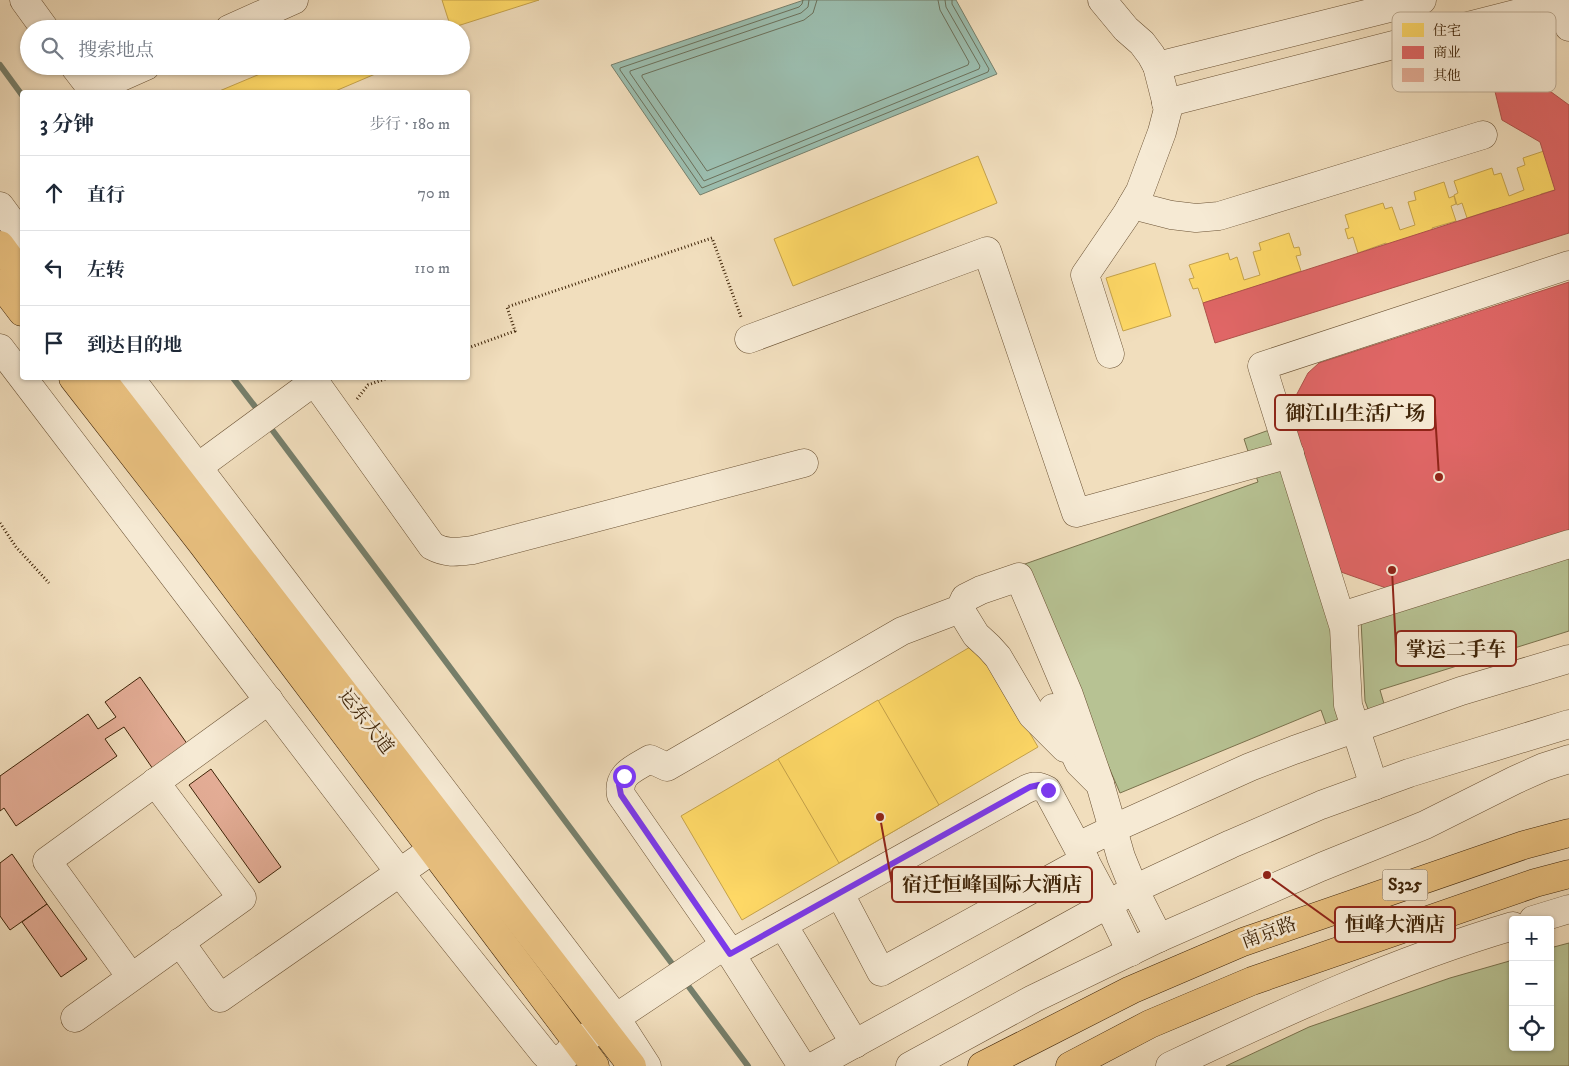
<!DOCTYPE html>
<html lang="zh">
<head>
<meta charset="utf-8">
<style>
	body { margin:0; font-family:"IM FELL DW Pica","Noto Serif SC",serif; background:#f6f6f7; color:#1f2937 }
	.controls { position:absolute; right:15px; bottom:15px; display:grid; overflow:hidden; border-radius:5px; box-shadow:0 1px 4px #0004 }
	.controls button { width:45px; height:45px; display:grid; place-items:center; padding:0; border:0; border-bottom:1px solid #e0e1e3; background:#fff; color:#1f2937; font:25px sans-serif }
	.stop { position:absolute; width:15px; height:15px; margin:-11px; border:4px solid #7c3aed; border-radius:50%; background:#fff }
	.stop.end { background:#7c3aed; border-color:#fff; box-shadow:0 1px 5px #0008 }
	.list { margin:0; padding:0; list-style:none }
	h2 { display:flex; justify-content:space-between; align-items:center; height:65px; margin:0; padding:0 20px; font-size:21px }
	h2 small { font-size:16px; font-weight:400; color:#747a83 }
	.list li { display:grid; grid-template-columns:32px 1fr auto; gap:15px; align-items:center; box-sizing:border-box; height:75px; padding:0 20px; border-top:1px solid #e0e1e3 }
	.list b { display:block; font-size:19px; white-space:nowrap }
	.list em { font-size:16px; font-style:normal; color:#747a83 }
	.icon { flex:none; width:28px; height:28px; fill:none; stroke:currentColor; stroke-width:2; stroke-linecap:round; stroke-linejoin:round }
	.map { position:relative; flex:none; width:1569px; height:1066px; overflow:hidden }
	.search { position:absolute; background:#fff; box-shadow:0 1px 4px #0004; left:20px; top:20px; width:450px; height:55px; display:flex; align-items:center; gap:12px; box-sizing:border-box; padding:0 18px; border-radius:28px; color:#747a83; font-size:19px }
	.panel { position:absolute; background:#fff; box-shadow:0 1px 4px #0004; left:20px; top:90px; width:450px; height:290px; border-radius:5px }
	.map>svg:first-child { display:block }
	.green { fill:#b7c293; stroke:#7a724d }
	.water { fill:#9bbcad; stroke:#767f6b }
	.homes { fill:#ffd966; stroke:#c5a24a }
	.shops { fill:#e06666; stroke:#af524a }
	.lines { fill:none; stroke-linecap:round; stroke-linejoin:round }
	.shore { stroke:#6c705a; stroke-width:1 }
	.stream { stroke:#767f6b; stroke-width:6 }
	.building { fill:#e3ac95; stroke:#3e2307 }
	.minor-casing { stroke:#6b5234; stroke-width:29 }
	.major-casing { stroke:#3e2307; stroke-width:29 }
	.path { stroke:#3e2307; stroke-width:3; stroke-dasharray:1 2.5; stroke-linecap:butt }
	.minor { stroke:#f6ead4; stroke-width:28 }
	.major { stroke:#e8bf7e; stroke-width:28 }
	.route { stroke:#7c3aed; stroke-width:6 }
	.labels { text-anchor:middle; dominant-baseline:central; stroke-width:5; stroke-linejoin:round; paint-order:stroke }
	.shield { fill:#f6ead4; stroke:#755f44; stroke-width:1 }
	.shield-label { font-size:18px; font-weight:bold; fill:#3e2307 }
	.street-label { font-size:19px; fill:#3e2307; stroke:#f6ead4 }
	.key { fill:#f6ead4; stroke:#bfae96; stroke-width:1 }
	.key-label { font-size:14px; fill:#3e2307 }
	.leader { fill:none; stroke:#8f2418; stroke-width:2 }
	.callout-dot { fill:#8f2418; stroke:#f6ead4; stroke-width:2 }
	.callout { fill:#f6ead4; stroke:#8f2418; stroke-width:2 }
	.callout-label { font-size:20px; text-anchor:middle; font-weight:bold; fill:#3e2307 }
</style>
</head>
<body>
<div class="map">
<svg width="1569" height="1066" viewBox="0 0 1569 1066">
	<rect width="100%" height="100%" fill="#f1debd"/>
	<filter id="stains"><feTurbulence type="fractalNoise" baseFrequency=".004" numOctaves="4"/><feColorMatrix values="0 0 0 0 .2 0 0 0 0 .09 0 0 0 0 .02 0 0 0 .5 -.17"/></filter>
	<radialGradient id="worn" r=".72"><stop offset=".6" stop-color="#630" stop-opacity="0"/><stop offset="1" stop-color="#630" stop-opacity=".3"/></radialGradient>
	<g class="green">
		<polygon points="1272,429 1335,628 1345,719 1327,727 1321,710 1120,793 1022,565 1258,482 1244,439"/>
		<polygon points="1569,554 1569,631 1380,690 1385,707 1374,712 1368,709 1365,701 1361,620"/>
		<polygon points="1569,943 1569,1066 1226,1066 1309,1027 1450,978 1513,960 1513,1047 1550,1047 1550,948"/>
	</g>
	<polygon class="water" points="804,0 956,0 997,74 700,195 611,65"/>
	<g class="homes">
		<polygon points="442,0 539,0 451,28"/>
		<polygon points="384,21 387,29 367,29"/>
		<polygon points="279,66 394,66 333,92 217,92"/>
		<polygon points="1553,148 1559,164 1563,162 1566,170 1560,172 1565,187 1541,194 1545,206 1499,220 1495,209 1467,218 1462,203 1457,205 1454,195 1458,193 1454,181 1492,168 1494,175 1501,173 1509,196 1524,190 1517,168 1525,165 1523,158"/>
		<polygon points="978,156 997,203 793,286 774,239"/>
		<polygon points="1444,182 1449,198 1454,196 1456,204 1451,206 1456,221 1432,228 1436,240 1390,254 1386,243 1358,253 1353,237 1348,239 1345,229 1349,228 1345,215 1383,203 1385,209 1392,207 1400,230 1415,225 1408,202 1416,200 1414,192"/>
		<polygon points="1289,233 1294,248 1299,247 1301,255 1296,256 1301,271 1277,279 1281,290 1235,305 1232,294 1203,303 1198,288 1193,289 1189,279 1194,278 1189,265 1228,253 1230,260 1237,257 1244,280 1260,275 1253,252 1261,250 1259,243"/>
		<polygon points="1155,263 1171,316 1123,331 1106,278"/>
		<polygon points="977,643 1038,747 742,920 681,816"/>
		<polygon points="878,700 939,805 839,863 778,759"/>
	</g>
	<g class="shops">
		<polygon points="1527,52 1538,88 1543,86 1569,105 1569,233 1215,343 1203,303 1555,190 1540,142 1502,120 1488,63"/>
		<polygon points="1569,282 1569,532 1389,589 1341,572 1292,422 1290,407 1308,373 1319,363"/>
	</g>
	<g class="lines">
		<g class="shore">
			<polyline points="803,0 802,4 799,7 620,68 620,70 702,188 988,72 989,69 952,4 952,0"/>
			<polyline points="809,0 808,7 801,13 630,71 630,73 704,181 979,69 980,66 946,7 945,0"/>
			<polyline points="817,0 813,13 804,20 642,75 642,77 707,171 968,65 969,62 940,10 938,0"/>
		</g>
		<g class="stream">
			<polyline points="0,65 22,95"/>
			<polyline points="233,378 260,413"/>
			<polyline points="267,423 676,969"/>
			<polyline points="683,979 748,1066"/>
		</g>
	</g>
	<g class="building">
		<polygon points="140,677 188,745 153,769 124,727 105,739 117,756 16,826 4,808 0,811 0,776 88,714 98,729 116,717 105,702"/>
		<polygon points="211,769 281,867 259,883 189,785"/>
		<polygon points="12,854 47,904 10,930 0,916 0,863"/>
		<polygon points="47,904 87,959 61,977 22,922"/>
	</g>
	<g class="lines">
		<defs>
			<g id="minor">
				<polyline points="24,0 45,29"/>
				<polyline points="1102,0 1126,29 1142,43 1151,55 1157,66 1168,109 1162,132 1140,191 1126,215 1085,275 1110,354"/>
				<polyline points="1557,0 1569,27"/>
				<polyline points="229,29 294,0"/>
				<polyline points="74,66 94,92"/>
				<polyline points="1157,66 1422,0"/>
				<polyline points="92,90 146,66"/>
				<polyline points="1166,103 1558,3"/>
				<polyline points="1132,205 1171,215 1196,218 1219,216 1483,135"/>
				<polyline points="0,206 22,236"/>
				<polyline points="749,339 987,251 1076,513 1290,454"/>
				<polyline points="0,348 400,873 544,1053 557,1066"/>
				<polyline points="130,378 616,1018 647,1066"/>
				<path d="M312,378L432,546C447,554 457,552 473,550L804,463"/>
				<polyline points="183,478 315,381"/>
				<polyline points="960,609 976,635 989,647 998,657 1032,715 1065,748"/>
				<polyline points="1354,612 1569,544"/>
				<polyline points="1053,708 1079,763 1100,784 1121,857 1134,889 1159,938"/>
				<polyline points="1374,786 1348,705 1344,628 1262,366 1569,265"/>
				<polyline points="1078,846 1128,822 1250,767 1294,750 1461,691 1569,659"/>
				<polyline points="840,894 881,972 1085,860"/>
				<polyline points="1533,920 1569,909"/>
				<polyline points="783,925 855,1044"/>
				<polyline points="180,942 220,998 452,836"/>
				<path d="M725,945L621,795C617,774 634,769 650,759L667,767L902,631L960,609L965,598L981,590L1019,577L1069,695L1100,784"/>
				<path d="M730,954L1021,792C1031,786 1037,784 1047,790L1108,904L1131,952"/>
				<polyline points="131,977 47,861 269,700"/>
				<polyline points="75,1018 242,898 155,782"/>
				<polyline points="561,1060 578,1043 725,945 802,1066"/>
				<polyline points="814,1066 1143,885 1231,844 1321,805 1409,773 1569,724"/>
				<polyline points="910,1066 1033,999 1159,938 1321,867 1425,825 1515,780 1544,767 1569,759"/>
				<path d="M1170,1066C1282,1013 1394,961 1513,926"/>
			</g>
			<g id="major">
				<polyline points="0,245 22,275"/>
				<polyline points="0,283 22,312"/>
				<polyline points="73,378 203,545 595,1066"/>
				<polyline points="101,378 632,1066"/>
				<polyline points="982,1066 1131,990 1243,942 1524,845 1569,833"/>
				<polyline points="1070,1066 1150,1024 1252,981 1535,883 1569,874"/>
			</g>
		</defs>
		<use href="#minor" class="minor-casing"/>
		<use href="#major" class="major-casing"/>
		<g class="path">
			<polyline points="468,348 515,331 507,307 712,238 741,317"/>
			<polyline points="357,399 368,385 388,378"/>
			<polyline points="0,523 16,547 49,583"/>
		</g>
		<use href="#minor" class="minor"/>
		<use href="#major" class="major"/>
	</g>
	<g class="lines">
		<polyline class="route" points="624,776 619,785 621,795 730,954 1030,787 1039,785 1048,790"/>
	</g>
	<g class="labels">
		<rect class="shield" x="1382.5" y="869.5" width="45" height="31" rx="4"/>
		<g class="shield-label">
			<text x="1405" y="885">S325</text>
		</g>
		<g class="street-label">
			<text transform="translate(366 722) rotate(52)">运东大道</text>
			<text transform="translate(1269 933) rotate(-20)">南京路</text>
		</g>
	</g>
	<rect x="1392" y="12" width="164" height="80" rx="8" class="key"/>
	<rect x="1402" y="23" width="22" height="14" fill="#ffd966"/>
	<rect x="1402" y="46" width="22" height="13" fill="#e06666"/>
	<rect x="1402" y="68" width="22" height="14" fill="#e3ac95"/>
	<g class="key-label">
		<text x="1433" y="35">住宅</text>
		<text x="1433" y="57">商业</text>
		<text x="1433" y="80">其他</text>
	</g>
	<path class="leader" d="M1439 477L1435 413M1392 570L1396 649M880 817L892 884M1267 875L1335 924"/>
	<g class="callout-dot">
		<circle cx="1439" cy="477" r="5"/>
		<circle cx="1392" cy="570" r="5"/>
		<circle cx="880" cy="817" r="5"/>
		<circle cx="1267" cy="875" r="5"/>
	</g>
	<g class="callout">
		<rect x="1275" y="395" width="160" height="35" rx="5"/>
		<rect x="1396" y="631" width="120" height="35" rx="5"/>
		<rect x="892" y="867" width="200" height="35" rx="5"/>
		<rect x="1335" y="907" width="120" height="35" rx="5"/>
	</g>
	<g class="callout-label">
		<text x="1355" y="420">御江山生活广场</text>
		<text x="1456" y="656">掌运二手车</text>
		<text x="992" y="891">宿迁恒峰国际大酒店</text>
		<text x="1395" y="931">恒峰大酒店</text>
	</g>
	<rect width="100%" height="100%" filter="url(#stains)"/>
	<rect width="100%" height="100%" fill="url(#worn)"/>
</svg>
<div class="controls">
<button>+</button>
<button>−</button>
<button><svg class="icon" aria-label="locate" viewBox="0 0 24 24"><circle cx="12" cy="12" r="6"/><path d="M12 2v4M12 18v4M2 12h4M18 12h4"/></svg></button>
</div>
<div class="stop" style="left:624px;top:776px"></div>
<div class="stop end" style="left:1048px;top:790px"></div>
<div class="search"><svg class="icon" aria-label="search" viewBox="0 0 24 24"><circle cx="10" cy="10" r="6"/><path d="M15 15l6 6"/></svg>搜索地点</div>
<section class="panel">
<h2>3 分钟<small>步行 · 180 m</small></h2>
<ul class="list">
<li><svg class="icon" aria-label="ahead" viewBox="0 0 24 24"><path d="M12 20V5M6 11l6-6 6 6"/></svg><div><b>直行</b></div><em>70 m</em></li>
<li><svg class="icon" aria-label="left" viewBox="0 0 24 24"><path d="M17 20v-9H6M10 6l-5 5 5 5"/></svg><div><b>左转</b></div><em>110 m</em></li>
<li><svg class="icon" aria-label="arrive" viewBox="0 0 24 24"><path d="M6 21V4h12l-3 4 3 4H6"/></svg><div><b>到达目的地</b></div></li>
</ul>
</section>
</div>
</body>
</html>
